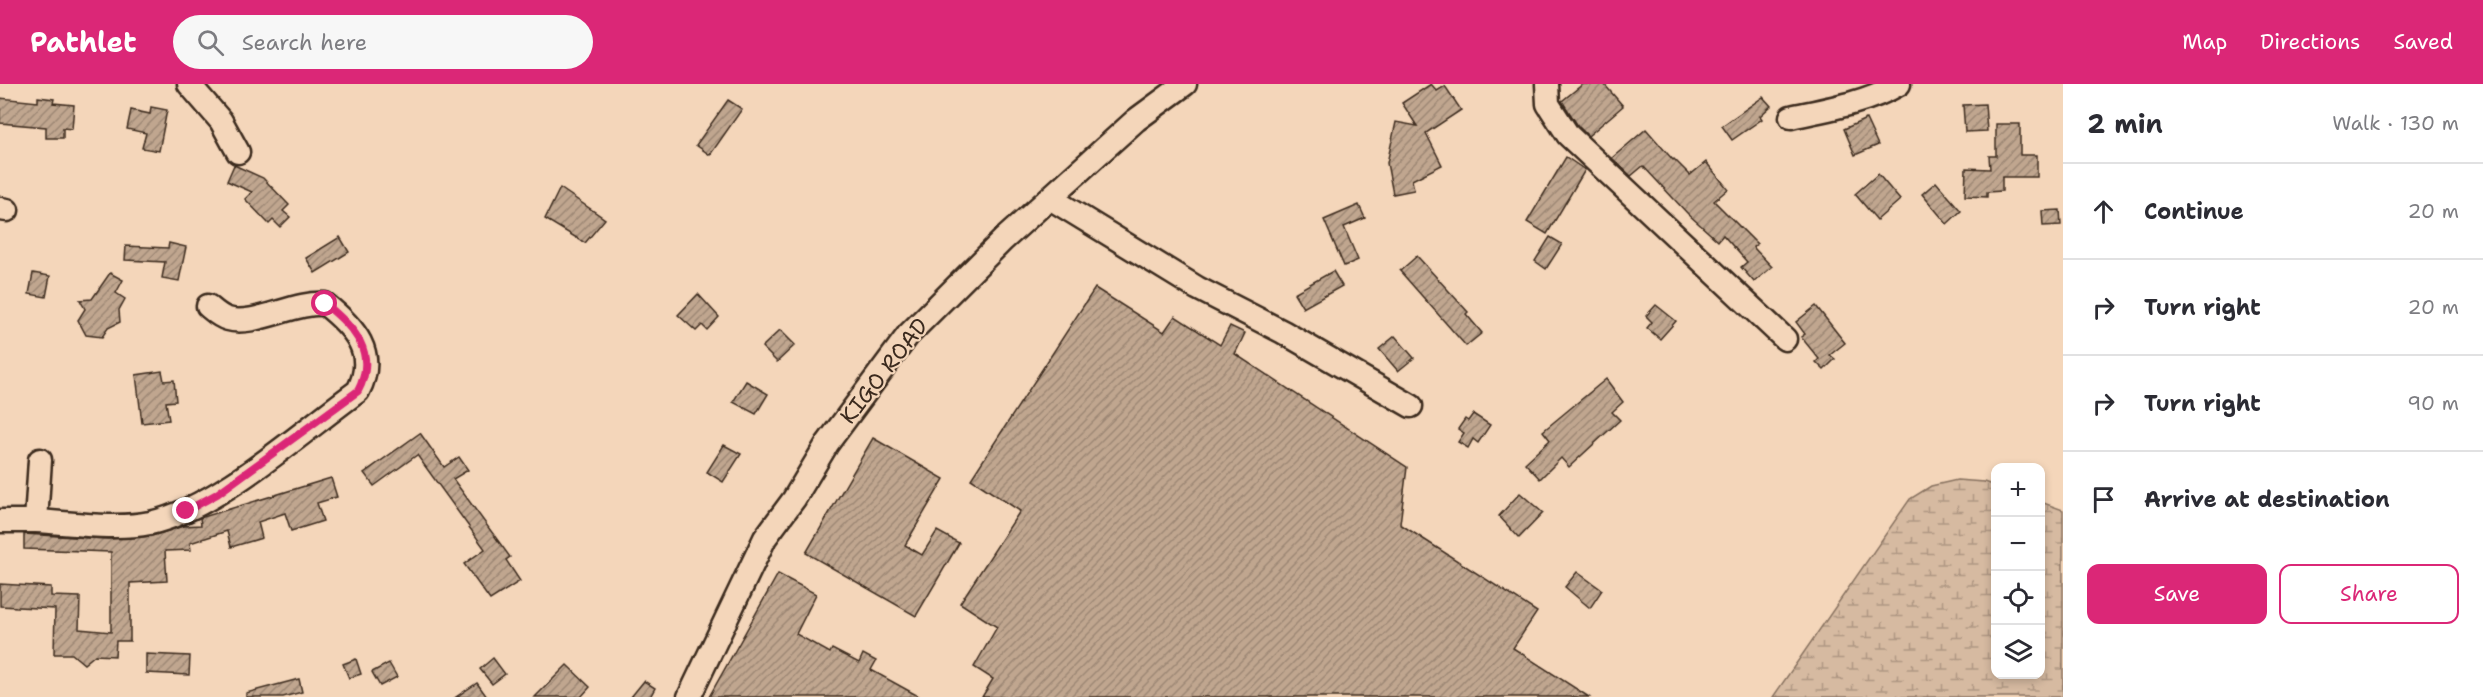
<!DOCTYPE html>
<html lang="en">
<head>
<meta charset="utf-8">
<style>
	body { margin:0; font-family:"Shantell Sans",sans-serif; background:#f7f7f7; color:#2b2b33 }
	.controls { position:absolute; right:18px; bottom:18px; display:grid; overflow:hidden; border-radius:12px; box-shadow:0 3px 9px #0003 }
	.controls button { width:54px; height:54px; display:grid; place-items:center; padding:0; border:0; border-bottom:2px solid #e1e1e2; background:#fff; color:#2b2b33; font:30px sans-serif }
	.stop { position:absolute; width:18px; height:18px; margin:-14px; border:4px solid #db2777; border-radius:50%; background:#fff }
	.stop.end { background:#db2777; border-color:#fff; box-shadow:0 2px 6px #0008 }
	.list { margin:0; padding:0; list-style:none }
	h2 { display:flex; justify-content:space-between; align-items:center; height:78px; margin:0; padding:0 24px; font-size:26px }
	h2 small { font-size:20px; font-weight:400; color:#7c7c81 }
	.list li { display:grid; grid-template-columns:39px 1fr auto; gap:18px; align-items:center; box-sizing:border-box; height:96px; padding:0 24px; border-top:2px solid #e1e1e2 }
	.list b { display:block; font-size:22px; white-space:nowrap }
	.list em { font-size:20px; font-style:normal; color:#7c7c81 }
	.actions { display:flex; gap:12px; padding:18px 24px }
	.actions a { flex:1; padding:14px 0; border:2px solid #db2777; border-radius:12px; text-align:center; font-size:21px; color:#db2777 }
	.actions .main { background:#db2777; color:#fff }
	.icon { flex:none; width:33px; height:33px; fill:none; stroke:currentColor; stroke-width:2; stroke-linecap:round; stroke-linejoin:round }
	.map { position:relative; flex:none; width:2063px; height:613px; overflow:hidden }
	header { display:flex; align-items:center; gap:36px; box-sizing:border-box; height:84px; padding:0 30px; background:#db2777; color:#fff }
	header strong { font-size:28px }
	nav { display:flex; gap:33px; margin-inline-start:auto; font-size:21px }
	.search { width:420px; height:54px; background:#f7f7f7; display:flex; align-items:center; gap:15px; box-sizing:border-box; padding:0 21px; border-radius:33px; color:#7c7c81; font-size:22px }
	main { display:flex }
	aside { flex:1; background:#fff }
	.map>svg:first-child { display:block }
	.wetland { fill:url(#wetland-marsh); stroke:#887260; stroke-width:1.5 }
	.building { fill:url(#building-hatch); stroke:#3b2a1e; stroke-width:1.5 }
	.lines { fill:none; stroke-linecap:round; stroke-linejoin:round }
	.minor-casing { stroke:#3b2a1e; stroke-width:27 }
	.minor { stroke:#f4d6ba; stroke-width:22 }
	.route { stroke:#db2777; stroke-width:8 }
	.labels { text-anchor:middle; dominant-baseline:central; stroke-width:4.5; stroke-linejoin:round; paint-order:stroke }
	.street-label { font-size:22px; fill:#3b2a1e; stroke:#f4d6ba }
</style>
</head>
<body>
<header>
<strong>Pathlet</strong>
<div class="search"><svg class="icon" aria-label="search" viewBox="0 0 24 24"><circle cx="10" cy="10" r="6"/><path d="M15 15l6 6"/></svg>Search here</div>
<nav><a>Map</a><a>Directions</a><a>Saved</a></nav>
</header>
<main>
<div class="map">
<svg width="2063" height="613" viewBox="0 0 2063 613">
	<defs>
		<pattern id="wetland-marsh" width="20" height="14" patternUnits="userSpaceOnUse" patternTransform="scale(1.5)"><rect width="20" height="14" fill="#d6baa1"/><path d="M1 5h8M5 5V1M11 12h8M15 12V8" fill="none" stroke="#af9783"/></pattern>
		<pattern id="building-hatch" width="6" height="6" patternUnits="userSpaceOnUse" patternTransform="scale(1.5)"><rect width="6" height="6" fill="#c0a68f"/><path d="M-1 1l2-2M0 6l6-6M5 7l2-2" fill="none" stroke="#9d8774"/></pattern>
	</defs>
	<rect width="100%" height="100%" fill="#f4d6ba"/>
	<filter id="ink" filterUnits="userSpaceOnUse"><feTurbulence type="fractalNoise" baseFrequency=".0167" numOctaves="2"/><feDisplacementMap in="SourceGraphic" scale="12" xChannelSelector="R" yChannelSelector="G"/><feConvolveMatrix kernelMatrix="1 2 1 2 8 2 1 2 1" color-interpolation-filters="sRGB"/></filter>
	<g filter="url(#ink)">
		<polygon class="wetland" points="1957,396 1984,398 1995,402 1996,590 2040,590 2041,418 2063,426 2063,613 1773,613 1910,415 1931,402"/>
		<g class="building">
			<polygon points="1431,0 1437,7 1445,2 1461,26 1426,49 1442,81 1412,96 1414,106 1393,110 1387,79 1396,38 1417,42 1402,19"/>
			<polygon points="1583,0 1604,0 1623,22 1588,52 1578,42 1562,17"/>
			<polygon points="38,13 54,15 53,19 74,21 72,45 63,44 63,54 46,54 46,43 0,39 0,14 38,18"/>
			<polygon points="1763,13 1771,22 1760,32 1762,35 1732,56 1722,42"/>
			<polygon points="728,16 742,25 710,71 696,61"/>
			<polygon points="1985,20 1987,47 1965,48 1963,21"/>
			<polygon points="151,23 167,26 159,67 142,64 146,49 127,45 131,26 150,30"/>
			<polygon points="1866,35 1878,61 1855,71 1844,45"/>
			<polygon points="1996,40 2020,40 2020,71 2037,71 2037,93 2002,93 2002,107 1987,108 1987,113 1965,112 1966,84 1990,85 1989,72 1996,72"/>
			<polygon points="1646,45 1673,76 1674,75 1690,91 1706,78 1728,105 1714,117 1757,160 1753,163 1772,183 1754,198 1741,183 1747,178 1723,151 1718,157 1688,130 1643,82 1631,92 1612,74"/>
			<polygon points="1566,73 1585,86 1547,150 1527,138"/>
			<polygon points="234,81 263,94 289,121 283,127 290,133 280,143 273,136 269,140 245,115 252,108 227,97"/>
			<polygon points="1878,90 1900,116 1877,136 1855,110"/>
			<polygon points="1936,98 1961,127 1947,140 1922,110"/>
			<polygon points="560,104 605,135 585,159 545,135"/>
			<polygon points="1359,121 1365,134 1344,143 1358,176 1344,182 1324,136"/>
			<polygon points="2060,126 2061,141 2043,142 2042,127"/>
			<polygon points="340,153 349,168 315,189 306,174"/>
			<polygon points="1550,153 1562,160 1546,185 1535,177"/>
			<polygon points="169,159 186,163 179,197 162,194 165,178 125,176 126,162 168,164"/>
			<polygon points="1417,172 1468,228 1466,230 1482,249 1466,262 1400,187"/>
			<polygon points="1333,187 1342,202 1303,224 1294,209"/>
			<polygon points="33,189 50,192 46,213 29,210"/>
			<polygon points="110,189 123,196 116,209 125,215 119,226 120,238 108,244 102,253 86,251 78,236 85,225 80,216 92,215"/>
			<polygon points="1095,204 1164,248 1175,232 1220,261 1230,242 1245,249 1235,270 1407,383 1400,440 1537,528 1513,564 1589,613 982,613 993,595 974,583 997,543 960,519 1020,427 971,395"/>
			<polygon points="698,210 719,233 707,246 702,241 696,247 678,231"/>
			<polygon points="1656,221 1676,237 1660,255 1647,244 1652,238 1646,232"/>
			<polygon points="1816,222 1845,259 1830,271 1835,275 1824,286 1816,278 1819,275 1801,253 1805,250 1796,238"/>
			<polygon points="780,246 795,261 777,278 762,263"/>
			<polygon points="1395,252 1414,274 1398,287 1379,265"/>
			<polygon points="162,287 164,297 174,296 176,317 166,318 169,336 142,339 136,291"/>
			<polygon points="1606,295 1623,318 1612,328 1620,336 1569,383 1561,374 1540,395 1525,379 1550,356 1543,347"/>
			<polygon points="746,297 768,310 756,330 733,318"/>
			<polygon points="1473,330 1490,341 1478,359 1473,355 1468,364 1458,358 1464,349 1458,345 1465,335 1468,337"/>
			<polygon points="420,349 444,383 459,373 468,386 453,395 510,473 506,476 520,497 490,516 464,480 485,465 417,371 374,402 364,389"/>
			<polygon points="873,354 944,395 905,461 922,471 937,447 959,459 916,532 806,469"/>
			<polygon points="724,361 741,370 723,398 707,388"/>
			<polygon points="331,394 337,413 317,419 323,437 291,447 285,429 258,438 262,454 231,463 227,447 190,459 191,466 165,467 167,497 130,499 130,557 116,557 115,572 95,571 84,580 72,570 54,570 55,525 0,522 0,500 51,503 51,512 80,513 79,545 111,548 111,468 24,465 24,450 108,455 152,452 183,442 201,441 200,434"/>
			<polygon points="1520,409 1543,429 1519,454 1499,432"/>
			<polygon points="1577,488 1602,506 1590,524 1565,503"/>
			<polygon points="778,490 816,510 796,550 830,569 832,565 859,579 863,570 876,577 871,586 920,613 709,613"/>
			<polygon points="146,570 190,572 189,591 146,589"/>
			<polygon points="493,574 505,590 492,600 480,585"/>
			<polygon points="356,575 361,590 349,594 343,580"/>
			<polygon points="389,579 397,593 380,602 372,588"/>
			<polygon points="567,581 590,603 581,613 535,613"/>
			<polygon points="299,595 302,608 283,613 246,613 246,609"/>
			<polygon points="644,597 655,604 650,613 631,613"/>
			<polygon points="477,599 487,613 456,613"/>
		</g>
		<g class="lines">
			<defs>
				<g id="minor">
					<polyline points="189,0 221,37 238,68"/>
					<polyline points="1547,0 1548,20 1568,51 1785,255"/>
					<path d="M1791,33C1828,25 1866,19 1899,0"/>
					<polyline points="1050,114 1197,204 1283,248 1411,322"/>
					<polyline points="0,125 7,126"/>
					<path d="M40,376L36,437C73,439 114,446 150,439C218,424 301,348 358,307C378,269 354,243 325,220C296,217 253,243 228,235C220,233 214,227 208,222"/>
					<polyline points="0,437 36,437"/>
					<polyline points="689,613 765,454 794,415 827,360 908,251 1003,156 1136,36 1185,0"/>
				</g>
			</defs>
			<use href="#minor" class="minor-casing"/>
			<use href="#minor" class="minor"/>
		</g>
	</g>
	<g class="lines" filter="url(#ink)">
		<path class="route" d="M186,427L217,410L358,307C378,269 354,243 325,220"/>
	</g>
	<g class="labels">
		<g class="street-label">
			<text transform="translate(884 287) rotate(-52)">KIGO ROAD</text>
		</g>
	</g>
</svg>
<div class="controls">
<button>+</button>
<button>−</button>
<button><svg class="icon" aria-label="locate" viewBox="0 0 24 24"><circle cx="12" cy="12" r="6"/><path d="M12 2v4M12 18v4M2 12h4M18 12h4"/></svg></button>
<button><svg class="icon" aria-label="layers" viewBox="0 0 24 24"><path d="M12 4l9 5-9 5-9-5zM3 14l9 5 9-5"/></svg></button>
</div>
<div class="stop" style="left:325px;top:220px"></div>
<div class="stop end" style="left:186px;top:427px"></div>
</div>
<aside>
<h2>2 min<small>Walk · 130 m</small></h2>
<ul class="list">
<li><svg class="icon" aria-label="ahead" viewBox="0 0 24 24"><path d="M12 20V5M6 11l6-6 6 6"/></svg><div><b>Continue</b></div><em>20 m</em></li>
<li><svg class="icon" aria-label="right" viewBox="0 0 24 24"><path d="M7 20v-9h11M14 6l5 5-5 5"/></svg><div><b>Turn right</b></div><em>20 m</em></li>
<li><svg class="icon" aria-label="right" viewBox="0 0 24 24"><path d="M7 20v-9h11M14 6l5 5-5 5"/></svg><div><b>Turn right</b></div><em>90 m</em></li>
<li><svg class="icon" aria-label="arrive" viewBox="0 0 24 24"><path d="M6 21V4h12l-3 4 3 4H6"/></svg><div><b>Arrive at destination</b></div></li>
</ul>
<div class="actions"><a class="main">Save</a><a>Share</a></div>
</aside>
</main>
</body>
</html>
